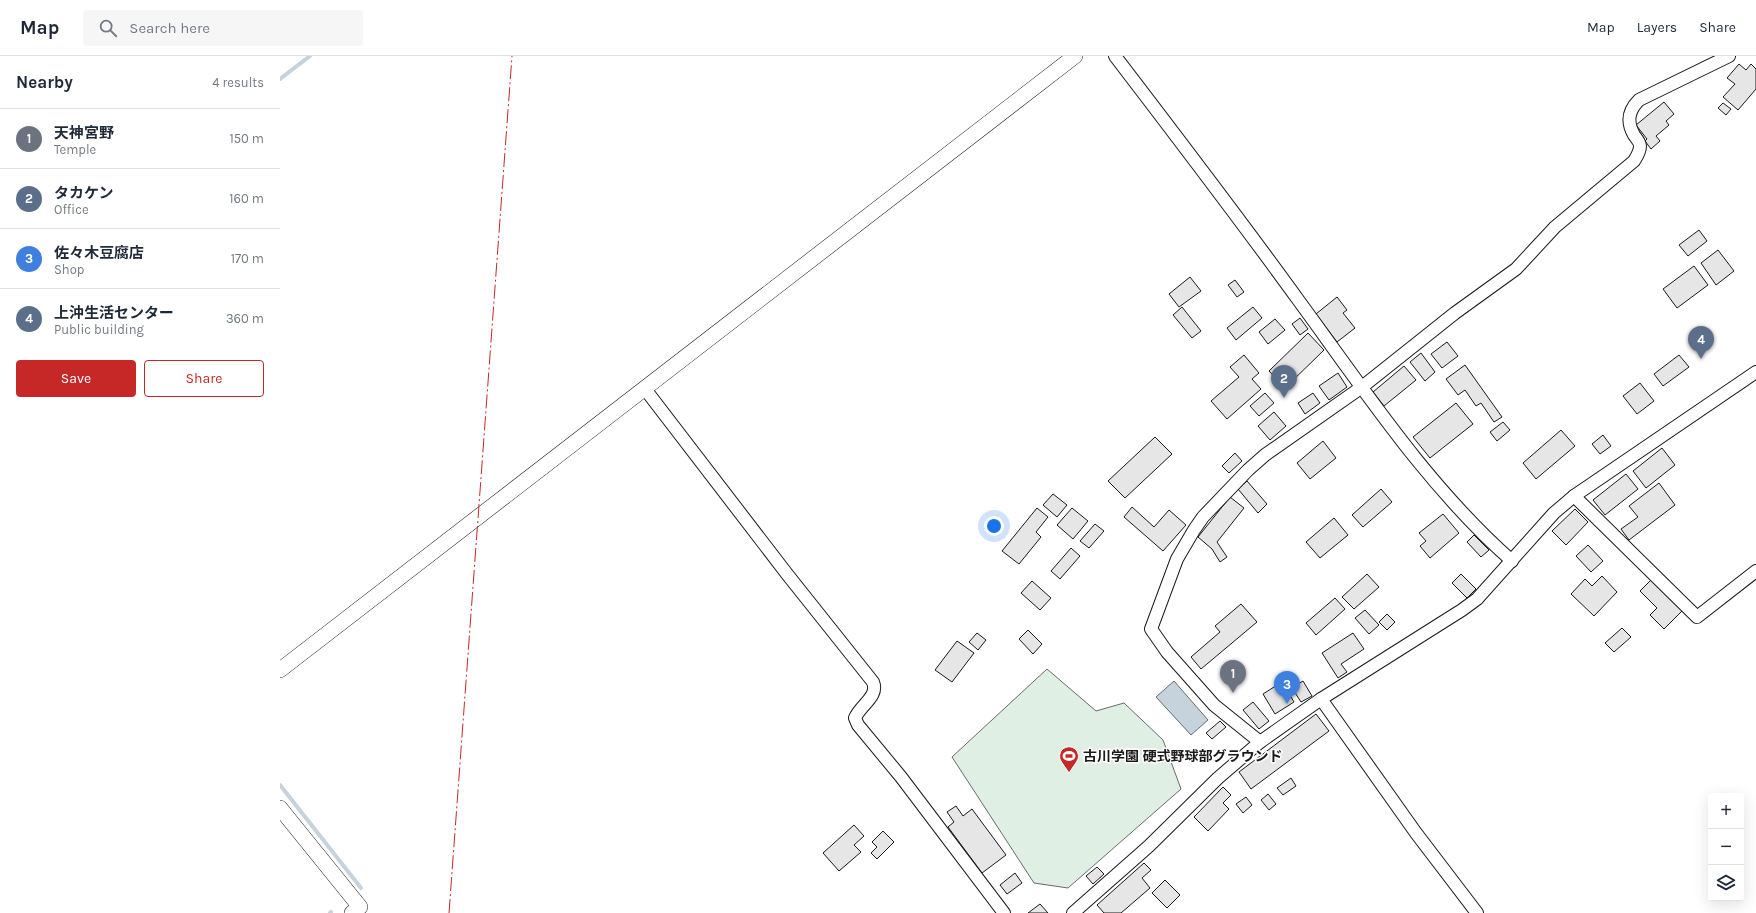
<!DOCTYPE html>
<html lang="en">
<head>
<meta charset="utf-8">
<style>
	body { margin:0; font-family:Karla,"Noto Sans JP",sans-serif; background:#f6f6f7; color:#1f2937 }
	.controls { position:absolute; right:12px; bottom:12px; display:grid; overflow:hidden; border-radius:4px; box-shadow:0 4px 16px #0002 }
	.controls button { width:36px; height:36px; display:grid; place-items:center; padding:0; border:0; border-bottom:1px solid #e0e1e3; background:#fff; color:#1f2937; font:20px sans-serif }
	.you { position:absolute; left:714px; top:470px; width:14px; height:14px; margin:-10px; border:3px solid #fff; border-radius:50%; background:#1a73e8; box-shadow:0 0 0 6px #1a73e833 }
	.badge { display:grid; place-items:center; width:26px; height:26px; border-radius:50%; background:#c62828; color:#fff; font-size:13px; font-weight:700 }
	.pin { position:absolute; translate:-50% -33px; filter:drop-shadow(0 1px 2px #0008) }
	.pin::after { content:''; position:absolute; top:21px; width:14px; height:12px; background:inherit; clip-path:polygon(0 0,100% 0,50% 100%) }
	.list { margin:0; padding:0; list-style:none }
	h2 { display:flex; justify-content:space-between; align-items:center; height:52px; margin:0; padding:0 16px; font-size:17px }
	h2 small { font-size:13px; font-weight:400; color:#747a83 }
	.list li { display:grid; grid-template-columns:26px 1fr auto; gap:12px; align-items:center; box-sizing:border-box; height:60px; padding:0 16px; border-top:1px solid #e0e1e3 }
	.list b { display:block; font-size:15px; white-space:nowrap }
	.list p { margin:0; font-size:13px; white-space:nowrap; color:#747a83 }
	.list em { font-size:13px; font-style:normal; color:#747a83 }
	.actions { display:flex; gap:8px; padding:12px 16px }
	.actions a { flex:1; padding:9px 0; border:1px solid #c62828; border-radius:4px; text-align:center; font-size:14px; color:#c62828 }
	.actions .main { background:#c62828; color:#fff }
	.icon { flex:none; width:22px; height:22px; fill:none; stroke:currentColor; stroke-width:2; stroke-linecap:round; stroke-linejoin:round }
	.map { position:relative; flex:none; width:1476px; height:857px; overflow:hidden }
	header { display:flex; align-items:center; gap:24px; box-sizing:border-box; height:56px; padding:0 20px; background:#fff; border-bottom:1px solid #e0e1e3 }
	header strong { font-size:19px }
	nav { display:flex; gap:22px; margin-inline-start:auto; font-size:14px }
	.search { width:280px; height:36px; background:#f6f6f7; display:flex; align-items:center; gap:10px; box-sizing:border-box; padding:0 14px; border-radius:4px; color:#747a83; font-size:15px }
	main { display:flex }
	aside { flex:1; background:#fff }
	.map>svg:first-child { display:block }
	.green { fill:#e0efe3; stroke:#6a6a6a }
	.water { fill:#c6d2dc; stroke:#6a6a6a }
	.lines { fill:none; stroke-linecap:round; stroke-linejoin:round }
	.stream { stroke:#c6d2dc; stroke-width:4 }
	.building { fill:#e6e6e6; stroke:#1a1a1a }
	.minor-casing { stroke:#1a1a1a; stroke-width:14 }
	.tertiary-casing { stroke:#1a1a1a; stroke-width:16 }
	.minor { stroke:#fff; stroke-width:12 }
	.tertiary { stroke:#fff; stroke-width:15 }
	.power { stroke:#c62828; stroke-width:1; stroke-dasharray:14 3 2 3; stroke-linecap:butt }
	.labels { text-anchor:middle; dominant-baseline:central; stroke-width:3; stroke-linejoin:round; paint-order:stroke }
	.poi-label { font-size:14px; font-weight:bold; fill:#1a1a1a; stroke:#fff; text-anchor:start }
</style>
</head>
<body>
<header>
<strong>Map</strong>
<div class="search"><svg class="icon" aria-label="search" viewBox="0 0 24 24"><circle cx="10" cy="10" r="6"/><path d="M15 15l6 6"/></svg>Search here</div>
<nav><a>Map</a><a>Layers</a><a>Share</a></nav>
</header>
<main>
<aside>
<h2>Nearby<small>4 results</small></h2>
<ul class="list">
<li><span class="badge" style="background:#6b7280">1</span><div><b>天神宮野</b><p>Temple</p></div><em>150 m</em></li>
<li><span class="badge" style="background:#5c6f8a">2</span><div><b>タカケン</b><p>Office</p></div><em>160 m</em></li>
<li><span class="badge" style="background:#3f7fe0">3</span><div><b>佐々木豆腐店</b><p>Shop</p></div><em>170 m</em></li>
<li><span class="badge" style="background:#5c6f8a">4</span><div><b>上沖生活センター</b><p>Public building</p></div><em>360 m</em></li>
</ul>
<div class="actions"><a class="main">Save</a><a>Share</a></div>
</aside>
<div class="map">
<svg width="1476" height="857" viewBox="0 0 1476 857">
	<rect width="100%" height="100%" fill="#fff"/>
	<polygon class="green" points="767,613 816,655 844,647 883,684 901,733 788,832 754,827 672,701"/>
	<polygon class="water" points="894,625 928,664 911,679 876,641"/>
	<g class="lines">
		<g class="stream">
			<polyline points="0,23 30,0"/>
			<polyline points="0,729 81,832"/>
			<polyline points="50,857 51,856"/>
		</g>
	</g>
	<g class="building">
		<polygon points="1459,8 1466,14 1471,8 1476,13 1476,33 1458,54 1443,41 1455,28 1447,22"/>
		<polygon points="1384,46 1394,58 1386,65 1389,69 1376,80 1380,85 1371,93 1365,85 1367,83 1356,69"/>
		<polygon points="1443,47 1451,53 1446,59 1438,52"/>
		<polygon points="1419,174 1427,185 1408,200 1399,189"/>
		<polygon points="1438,194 1454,215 1436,229 1421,207"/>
		<polygon points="1414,210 1428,229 1397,252 1383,233"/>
		<polygon points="910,221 921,235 899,251 889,238"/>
		<polygon points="955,224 964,236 957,241 948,229"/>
		<polygon points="1057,241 1067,254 1063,257 1075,272 1057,286 1036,258"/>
		<polygon points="902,251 921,275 912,282 893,259"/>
		<polygon points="973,251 982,262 956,284 947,272"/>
		<polygon points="1020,262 1028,273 1020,279 1012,268"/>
		<polygon points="995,263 1005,274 988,288 979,276"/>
		<polygon points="1028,277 1044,294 1005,332 989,315"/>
		<polygon points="1167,286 1178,300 1162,312 1151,298"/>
		<polygon points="1141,297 1155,316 1145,325 1130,306"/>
		<polygon points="964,299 979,317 972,323 981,333 947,363 931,345 959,321 950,311"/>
		<polygon points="1399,299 1409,311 1383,330 1374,318"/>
		<polygon points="1185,309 1222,361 1214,366 1201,347 1196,350 1185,334 1178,339 1166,323"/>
		<polygon points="1124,310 1136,324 1104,350 1093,336"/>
		<polygon points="1058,317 1067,331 1049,344 1039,330"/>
		<polygon points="1360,327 1374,345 1357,358 1343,340"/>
		<polygon points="985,337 994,347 979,360 970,350"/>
		<polygon points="1033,337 1040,347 1025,358 1018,347"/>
		<polygon points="1176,347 1193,368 1150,402 1133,381"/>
		<polygon points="994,356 1006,370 990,384 978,370"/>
		<polygon points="1223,366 1230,374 1217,385 1210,376"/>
		<polygon points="1281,374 1295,390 1256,423 1243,407"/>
		<polygon points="1323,379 1331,390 1320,398 1312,388"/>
		<polygon points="875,381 892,398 845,442 828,425"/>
		<polygon points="1043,385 1056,402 1030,423 1017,407"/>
		<polygon points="1382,392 1395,409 1366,432 1353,415"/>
		<polygon points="955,397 962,405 949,417 942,410"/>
		<polygon points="1346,418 1358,433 1325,459 1313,444"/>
		<polygon points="967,425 987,448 978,457 958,433"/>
		<polygon points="1379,427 1395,449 1349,484 1341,473 1358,461 1349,450"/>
		<polygon points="1101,433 1112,446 1083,471 1072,459"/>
		<polygon points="773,438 787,449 777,461 763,449"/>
		<polygon points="950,441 964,452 937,486 947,501 940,506 932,493 918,481"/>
		<polygon points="852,451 874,471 889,454 906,469 883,495 844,461"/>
		<polygon points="757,452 768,461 756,476 761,481 739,508 722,495"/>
		<polygon points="792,452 808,465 793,483 777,469"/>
		<polygon points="1295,453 1308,466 1286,489 1272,475"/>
		<polygon points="1163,458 1179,477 1150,502 1140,490 1146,485 1139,477"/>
		<polygon points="1054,462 1068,479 1040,502 1026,486"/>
		<polygon points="815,468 824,475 809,492 800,485"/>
		<polygon points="1194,479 1209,494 1201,501 1187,486"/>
		<polygon points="1308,489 1323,505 1311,516 1296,500"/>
		<polygon points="791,492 800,500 780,523 771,515"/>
		<polygon points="1087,518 1099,531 1074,553 1062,541"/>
		<polygon points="1181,518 1196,533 1187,542 1172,527"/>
		<polygon points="1322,520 1337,536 1314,560 1291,538 1305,523 1312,530"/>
		<polygon points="1371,524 1402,555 1384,573 1370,559 1377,552 1360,535"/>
		<polygon points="752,525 771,542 760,554 741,537"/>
		<polygon points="1055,542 1065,553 1036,579 1026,567"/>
		<polygon points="961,548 977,566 921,613 911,601 940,576 935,570"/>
		<polygon points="1085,554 1099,569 1089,578 1075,562"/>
		<polygon points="1107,558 1115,566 1107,574 1099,566"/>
		<polygon points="1342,572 1351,581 1334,596 1325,587"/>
		<polygon points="748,574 762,588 753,598 739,583"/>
		<polygon points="697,577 706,584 698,594 689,586"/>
		<polygon points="1073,577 1084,593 1061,608 1067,616 1058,622 1042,597"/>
		<polygon points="677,585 694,597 672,626 655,614"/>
		<polygon points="1023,625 1032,640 1021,646 1012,632"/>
		<polygon points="1002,626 1014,646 995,658 983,638"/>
		<polygon points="973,646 989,665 979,673 963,654"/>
		<polygon points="1036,658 1049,675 971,733 959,716"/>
		<polygon points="940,665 946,671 932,683 926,677"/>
		<polygon points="1011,722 1016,730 1003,739 997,732"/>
		<polygon points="943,731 951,739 943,747 949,753 928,775 914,761"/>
		<polygon points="988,738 996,748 989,754 981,744"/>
		<polygon points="966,741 972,749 963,757 956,748"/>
		<polygon points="676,750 683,760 692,753 726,799 702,817 668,771 674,766 667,756"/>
		<polygon points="574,769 584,780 574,789 581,796 559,815 543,797"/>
		<polygon points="603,775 614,786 597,803 591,797 597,791 592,786"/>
		<polygon points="864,807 871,814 862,822 870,832 841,857 824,857 817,849"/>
		<polygon points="817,811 824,818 813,828 806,820"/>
		<polygon points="735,817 742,827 727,838 720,829"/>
		<polygon points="885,824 900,839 887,852 872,837"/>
		<polygon points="760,848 768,857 748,857"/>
	</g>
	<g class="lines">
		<defs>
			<g id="minor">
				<path d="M835,0C897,81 959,162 1019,245C1085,335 1148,431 1232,505"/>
				<path d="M365,333L507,518L593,626C599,641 580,649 575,662L578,669L621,721L724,857"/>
				<polyline points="1294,440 1417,561 1476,515"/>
				<polyline points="1041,643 1136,777 1197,857"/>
				<path d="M980,686L934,649L887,596L871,573L897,503L914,474L923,461L968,414L985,399L1082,331L1175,257L1236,213L1275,171L1354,105C1357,100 1360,96 1360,90C1360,86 1356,82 1354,79C1346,65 1349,54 1359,44L1449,0"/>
				<polyline points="793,857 869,790 938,722 980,686 1041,643 1182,554 1197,543 1274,457 1294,440 1476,316"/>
			</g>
			<g id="tertiary">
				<polyline points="0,614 795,0"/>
				<polyline points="0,752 80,851 72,857"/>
			</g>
		</defs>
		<use href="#minor" class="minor-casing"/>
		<use href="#tertiary" class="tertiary-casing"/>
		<use href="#minor" class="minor"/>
		<use href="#tertiary" class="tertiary"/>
		<polyline class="power" points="169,857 232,0"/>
	</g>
	<defs>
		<symbol id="stadium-pin" viewBox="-11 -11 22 30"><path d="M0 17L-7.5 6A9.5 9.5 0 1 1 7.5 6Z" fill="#c62828" stroke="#fff"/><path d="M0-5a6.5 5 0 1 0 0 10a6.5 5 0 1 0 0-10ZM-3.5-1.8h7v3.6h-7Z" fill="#fff"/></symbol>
	</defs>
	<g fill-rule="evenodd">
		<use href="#stadium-pin" x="778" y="689" width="22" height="30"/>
	</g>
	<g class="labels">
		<g class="poi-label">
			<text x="803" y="700">古川学園 硬式野球部グラウンド</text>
		</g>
	</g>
</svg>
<div class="controls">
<button>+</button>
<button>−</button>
<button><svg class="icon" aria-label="layers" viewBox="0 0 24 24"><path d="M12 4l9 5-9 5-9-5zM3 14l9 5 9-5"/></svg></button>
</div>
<div class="you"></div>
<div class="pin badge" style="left:953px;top:637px;background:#6b7280">1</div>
<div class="pin badge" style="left:1004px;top:342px;background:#5c6f8a">2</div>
<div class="pin badge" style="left:1007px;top:648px;background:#3f7fe0">3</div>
<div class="pin badge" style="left:1421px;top:303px;background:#5c6f8a">4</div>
</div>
</main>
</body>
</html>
